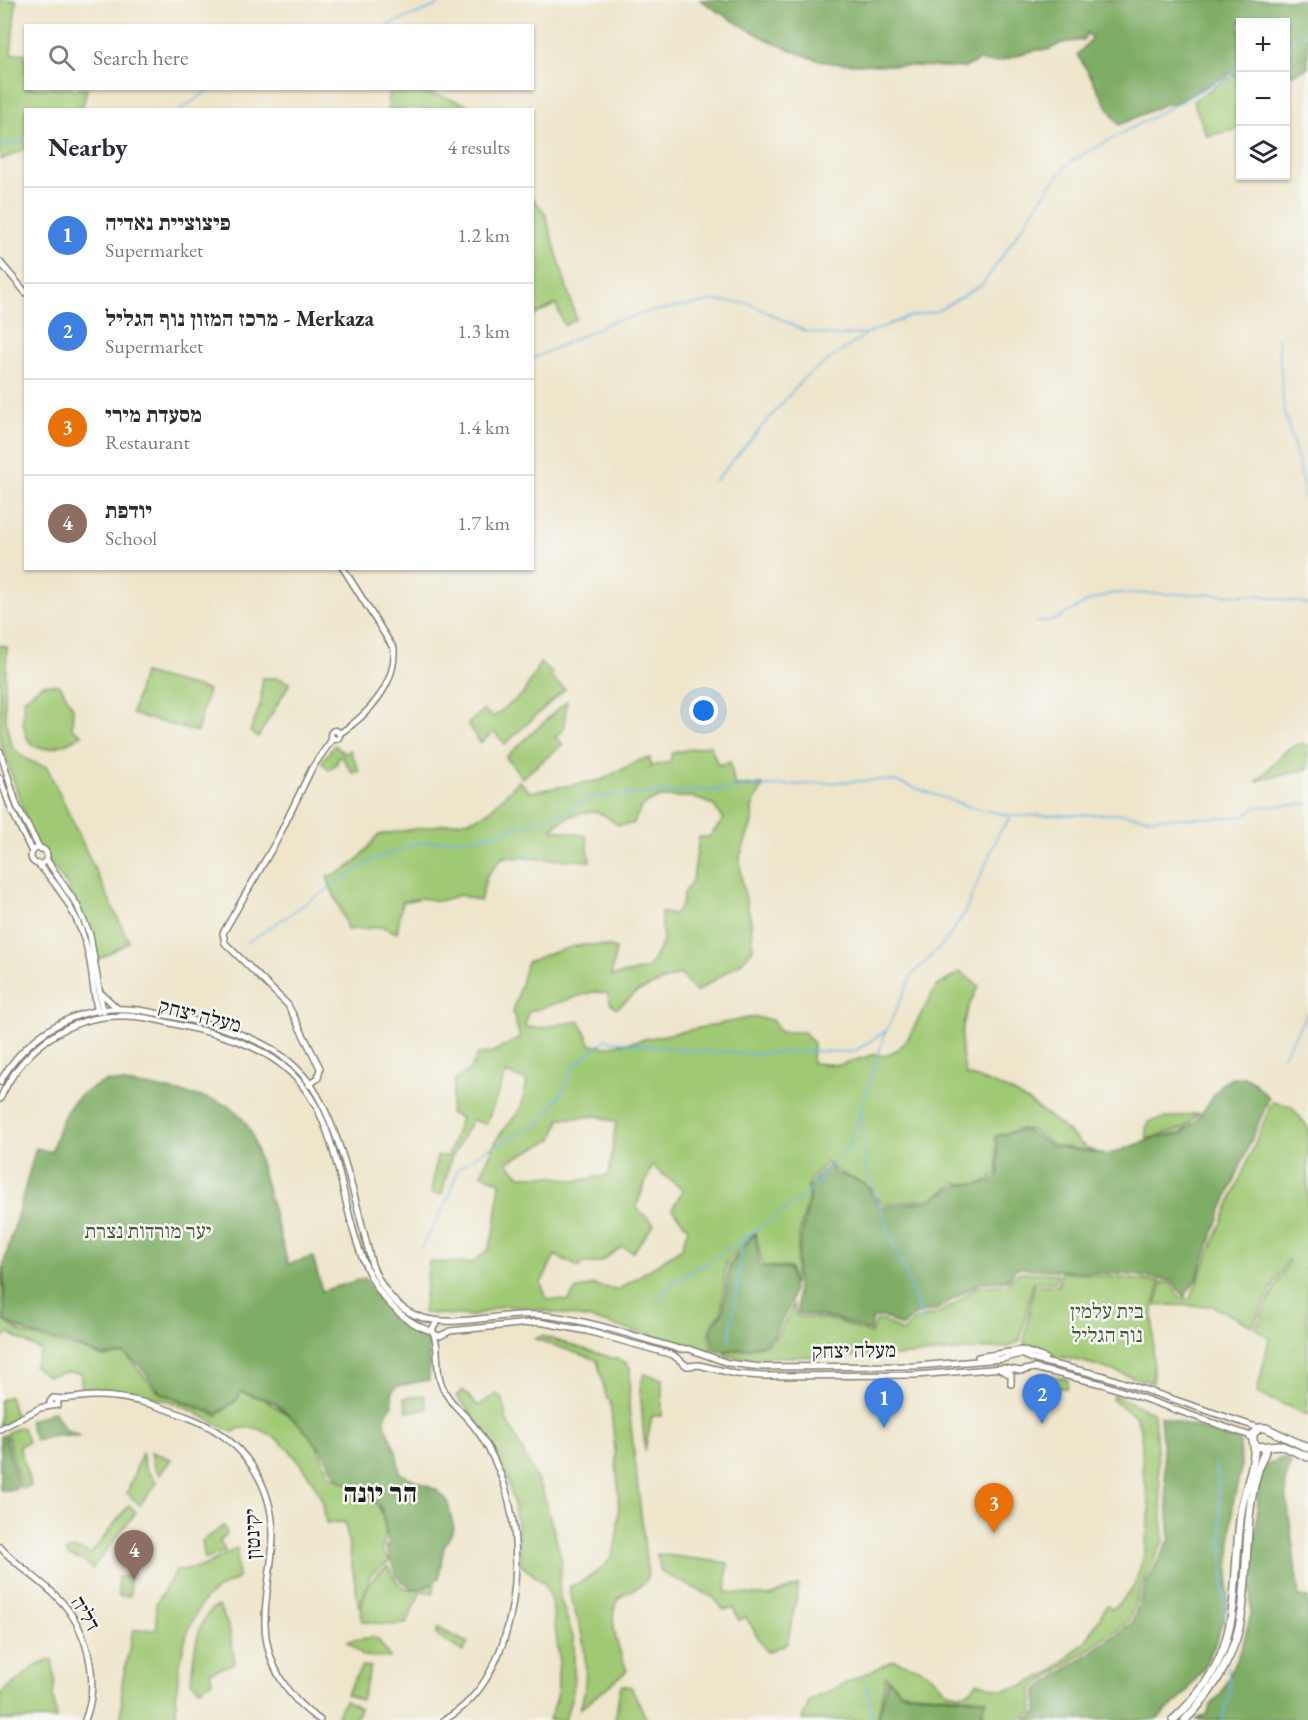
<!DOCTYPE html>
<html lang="en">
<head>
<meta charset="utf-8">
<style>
	body { margin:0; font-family:"EB Garamond","Frank Ruhl Libre",serif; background:#f2f2f3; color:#2b2b33 }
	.controls { position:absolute; right:18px; top:18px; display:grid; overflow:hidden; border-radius:0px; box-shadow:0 2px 4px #0004 }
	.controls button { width:54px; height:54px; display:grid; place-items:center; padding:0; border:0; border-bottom:2px solid #e1e1e2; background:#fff; color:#2b2b33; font:30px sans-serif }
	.you { position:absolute; left:704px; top:711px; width:21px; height:21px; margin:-15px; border:4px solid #fff; border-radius:50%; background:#1a73e8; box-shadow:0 0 0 9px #1a73e833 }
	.badge { display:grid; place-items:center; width:39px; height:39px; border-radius:50%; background:#d1495b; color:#fff; font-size:20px; font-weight:700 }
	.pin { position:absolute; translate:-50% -50px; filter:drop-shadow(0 2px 3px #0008) }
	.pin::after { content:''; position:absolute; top:32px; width:21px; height:18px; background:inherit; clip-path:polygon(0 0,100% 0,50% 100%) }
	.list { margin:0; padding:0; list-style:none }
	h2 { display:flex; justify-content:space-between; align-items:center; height:78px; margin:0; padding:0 24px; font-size:26px }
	h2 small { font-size:20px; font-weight:400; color:#7c7c81 }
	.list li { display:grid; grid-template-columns:39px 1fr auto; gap:18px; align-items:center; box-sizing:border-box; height:96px; padding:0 24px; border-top:2px solid #e1e1e2 }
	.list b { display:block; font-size:22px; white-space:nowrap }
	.list p { margin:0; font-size:20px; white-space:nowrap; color:#7c7c81 }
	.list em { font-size:20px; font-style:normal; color:#7c7c81 }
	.icon { flex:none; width:33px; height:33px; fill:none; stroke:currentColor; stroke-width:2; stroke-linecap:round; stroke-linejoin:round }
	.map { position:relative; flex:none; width:1308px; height:1720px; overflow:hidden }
	.search { position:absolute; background:#fff; box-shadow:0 2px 4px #0004; left:24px; top:24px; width:510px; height:66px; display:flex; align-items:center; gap:15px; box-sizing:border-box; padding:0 21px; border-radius:0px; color:#7c7c81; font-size:22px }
	.panel { position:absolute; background:#fff; box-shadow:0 2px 4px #0004; left:24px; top:108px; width:510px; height:462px; border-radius:0px }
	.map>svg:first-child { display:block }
	.green { fill:#a0c975; stroke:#5e7248; stroke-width:1.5; fill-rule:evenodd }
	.forest { fill:#80ad66; stroke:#4e6441; stroke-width:1.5 }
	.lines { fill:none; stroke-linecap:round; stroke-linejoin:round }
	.stream { stroke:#6fb5e6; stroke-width:1.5 }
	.minor-casing { stroke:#858073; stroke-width:8 }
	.major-casing { stroke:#858073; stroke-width:10 }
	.minor { stroke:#fff; stroke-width:5 }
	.major { stroke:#fff; stroke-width:7 }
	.labels { text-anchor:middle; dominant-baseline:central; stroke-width:5; stroke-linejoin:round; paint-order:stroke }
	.street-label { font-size:21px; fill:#1c1c1c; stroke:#f6f6f2 }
	.park-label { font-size:21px; fill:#4a593b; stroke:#f6f6f2 }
	.district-label { font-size:27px; font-weight:bold; fill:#1c1c1c; stroke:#f6f6f2 }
</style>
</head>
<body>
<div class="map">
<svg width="1308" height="1720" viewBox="0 0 1308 1720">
	<rect width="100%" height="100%" fill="#f6f6f2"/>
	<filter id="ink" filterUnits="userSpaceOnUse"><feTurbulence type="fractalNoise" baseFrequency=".0167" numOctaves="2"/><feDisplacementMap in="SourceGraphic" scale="12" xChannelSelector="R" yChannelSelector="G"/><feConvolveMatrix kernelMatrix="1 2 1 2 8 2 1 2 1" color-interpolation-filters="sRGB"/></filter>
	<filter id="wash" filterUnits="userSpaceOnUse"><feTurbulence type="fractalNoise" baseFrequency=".008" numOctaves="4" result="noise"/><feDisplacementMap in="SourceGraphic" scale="24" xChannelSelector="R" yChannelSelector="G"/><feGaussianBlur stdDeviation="1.35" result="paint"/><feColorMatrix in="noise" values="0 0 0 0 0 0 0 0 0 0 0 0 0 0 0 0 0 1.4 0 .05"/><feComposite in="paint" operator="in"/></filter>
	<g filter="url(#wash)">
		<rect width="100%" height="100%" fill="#eee5ca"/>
		<g class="green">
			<polygon points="0,0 16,0 11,54 25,53 26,88 87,89 82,109 26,110 25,149 0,160"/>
			<polygon points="1229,77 1240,89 1240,129 1207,136 1193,101"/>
			<path d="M390,89C412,88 456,98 475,109H388Z"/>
			<polygon points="532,197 545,213 576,319 564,326 556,304 533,316"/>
			<path d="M0,645L7,647C6,673 1,723 12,745C19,758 34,763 47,767L129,942L98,960L90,932L66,884L35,845L0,741Z"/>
			<polygon points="540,663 552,673 550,677 565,689 505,744 494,732 480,743 468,724 483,710 493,717 523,694"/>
			<polygon points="143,673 208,690 197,732 132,714"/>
			<polygon points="262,678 278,678 290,683 258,737 250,732 261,703"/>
			<path d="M43,684L60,685L73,708L72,728L82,735C39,760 18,752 24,699Z"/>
			<polygon points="567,701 563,731 555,737 563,744 522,778 506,757"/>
			<polygon points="1299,744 1308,745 1308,769 1257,781 1289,748"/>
			<polygon points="335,745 345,754 350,750 359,771 353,773 342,757 339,756 337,763 329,770 321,762"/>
			<path d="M710,745L718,765L730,762L735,786L763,785L752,808L753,820L740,857L742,882L751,922L753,949L742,962L696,992L680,974L639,991L617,1008L611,1004L607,993L592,992L528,1012L525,1027L539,1028L580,1021L591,1045L606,1047L753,1017L772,1020L780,1032H804L813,1043L812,1063L840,1065L875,1054L885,1056L898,1050L908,1038L936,987L960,972L979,986C961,1018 957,1040 966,1075C1015,1086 1050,1115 1086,1148L1099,1153L1054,1145L1031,1130L1019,1129L995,1136L998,1173L993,1175L990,1181L976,1184L956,1183L930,1199L882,1204C865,1173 848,1184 827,1162L808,1183V1200L799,1235L794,1286L790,1268L763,1266L755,1232L726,1263L721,1313L712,1323L709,1337L712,1353L591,1319L524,1307L501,1306L474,1316L423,1313L429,1262L472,1263L489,1249L495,1229L500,1182L481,1174L498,1137L521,1109L527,1081L506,1073L486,1124L472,1120L450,1161L442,1194H431L437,1156H448L461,1118L450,1113L455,1080L470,1070L478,1054L491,1053L520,1038L513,1012L527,962C557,951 584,938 616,949L611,976L648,969L663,942L661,912L673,915L682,905L683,895L693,879L699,837H709L724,819L713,805L692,797H659L642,806L633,824L618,825C613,822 607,816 602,814C585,807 563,818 552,829L586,836L590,861L503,857L487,875L480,901L460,895L439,901L422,898L402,902L397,933L383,927L347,930C344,911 332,896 327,876C352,872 363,854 378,835L471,820L488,812L519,781L530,792L601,780L640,760L650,758L651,766L670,762L672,753ZM597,1116L616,1122L609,1175L577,1181L551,1176H520L507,1162L553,1139L560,1119ZM652,1166L683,1190L672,1209L688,1228L682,1248L618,1290L593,1285L576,1290L568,1301L547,1299L541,1283L555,1255L579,1267L584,1263H599L622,1247L633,1252L654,1224L636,1207Z"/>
			<polygon points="1272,1102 1291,1106 1308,1127 1308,1271 1303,1269 1308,1272 1308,1415 1257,1393 1269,1339 1255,1328 1289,1261 1287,1260 1252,1326 1213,1306 1156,1305 1162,1283 1171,1283 1180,1298 1190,1299"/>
			<polygon points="1199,1113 1184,1128 1147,1139 1146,1128 1150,1121"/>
			<path d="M2,1266L5,1310L3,1321L24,1334L81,1349L103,1357L125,1354L158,1392L217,1416L237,1400L241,1392L263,1399L284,1412L302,1427L316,1444L330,1475L374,1498C382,1512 390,1534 382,1548L385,1556L391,1560L371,1574L359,1608L345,1522L326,1523C325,1517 324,1510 323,1504C314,1475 268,1410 233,1432C218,1426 205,1417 191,1410C155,1393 120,1390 81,1389V1373L67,1372L47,1376L34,1366L41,1351L9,1333L0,1340Z"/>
			<path d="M1019,1272L1058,1274L1055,1282L1033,1281L1020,1341L1008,1347L895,1356L727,1357L724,1353C771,1345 771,1351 793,1305L797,1316L837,1321L871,1334L876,1321H883L903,1332L915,1319L933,1315L954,1305L976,1287L1007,1284Z"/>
			<polygon points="1061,1272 1160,1282 1153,1309 1153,1383 1084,1362 1034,1351 1024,1343 1034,1284 1058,1286"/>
			<path d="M542,1336L625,1362L630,1368L629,1408L648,1577C645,1586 634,1588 626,1593C601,1607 619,1651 627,1671L580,1709C589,1683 586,1648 579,1623C575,1611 568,1598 570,1586C581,1584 605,1568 611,1557C627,1526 613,1438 610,1400L607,1399L597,1360L535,1339Z"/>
			<polygon points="644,1374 662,1379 662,1416 652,1416 645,1451 640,1388"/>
			<path d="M1042,1374L1068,1379L1067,1388C1054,1388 1033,1392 1023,1388L1030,1377Z"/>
			<path d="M463,1390L478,1406L496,1394L503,1399L506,1418L542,1490L562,1560L559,1580L560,1598L574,1640V1671L573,1692L565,1720H549L557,1698L559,1657L552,1604L545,1584L521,1565C517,1492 505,1451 456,1396Z"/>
			<polygon points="424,1395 427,1409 407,1412 404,1398"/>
			<path d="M1114,1395L1154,1413L1164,1540L1145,1577L1129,1621L1032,1689L1033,1712L1019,1720H985L983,1710L987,1699L902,1692L886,1676L877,1720H802L810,1700L894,1660C904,1664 918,1666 926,1672C944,1683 939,1697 967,1693L977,1682L1001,1690L1019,1687L1050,1673L1086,1641L1107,1605L1112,1608L1120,1603L1134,1586L1144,1556L1150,1509L1143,1470L1141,1430L1136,1417L1112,1399Z"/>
			<polygon points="9,1396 16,1418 0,1426 0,1400"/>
			<polygon points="19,1427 23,1428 28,1442 19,1446 31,1486 21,1488 7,1433"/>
			<polygon points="151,1452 171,1459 160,1475 154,1467"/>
			<polygon points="142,1453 145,1468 157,1483 140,1505 127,1493"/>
			<path d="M129,1505L136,1512L92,1569L84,1561L68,1556L66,1551C76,1548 83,1550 91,1554Z"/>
			<polygon points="224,1526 227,1534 220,1541 225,1551 205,1560 202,1541"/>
			<path d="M237,1548L238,1578C227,1585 210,1591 203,1602C181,1632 175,1683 176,1720H121L122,1683L133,1630L157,1629L156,1604L176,1571L204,1566Z"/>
			<polygon points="657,1554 728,1563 726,1592 770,1596 799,1585 787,1644 767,1652 746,1617 739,1620 733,1608 724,1610 713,1597 661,1572"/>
			<path d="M388,1566C398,1590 411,1595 435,1583L433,1593L421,1591L406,1624L388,1625L362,1621C359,1598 369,1578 388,1566Z"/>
			<polygon points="130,1576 130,1596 118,1596 118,1577"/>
			<path d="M219,1606L229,1628L235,1663L210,1672L212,1681L200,1689L191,1681C193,1661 196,1613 219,1606Z"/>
			<polygon points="438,1628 468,1643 463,1652 436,1635"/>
			<polygon points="373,1637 378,1639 390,1658 364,1656 347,1641"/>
			<polygon points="52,1659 55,1681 53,1695 57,1719 0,1720 2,1693 36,1666"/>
			<polygon points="362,1666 371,1667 361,1700 346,1694"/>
			<polygon points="623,1685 631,1687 647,1720 615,1720 620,1688"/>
			<polygon points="345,1700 360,1708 355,1720 335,1720"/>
		</g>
		<g class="forest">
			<path d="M700,0H1308V68L1286,77V22H1240V84L1230,73L1174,104H1165L1119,125C1103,102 1093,77 1077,55L1092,38L1087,33L1083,40L1062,43L1048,50H1035L997,62H982L981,59L965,68L832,63C792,56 734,23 700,0Z"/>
			<path d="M1243,1077L1252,1081L1269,1098L1222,1210L1197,1278L1184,1297L1173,1281L1133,1275L1017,1268L1007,1280L979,1283L936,1310L916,1314L902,1327L884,1317L873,1318L870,1331L837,1319L798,1313C795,1288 797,1262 801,1237C805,1219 810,1203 810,1185L829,1165L835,1173L866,1184L880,1207L930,1201L958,1185L991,1183L999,1174L997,1136L1025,1130L1052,1146L1107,1155L1158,1137L1181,1133L1197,1120L1222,1084L1232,1078Z"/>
			<path d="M108,1081C130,1083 211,1095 228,1106C240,1113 246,1123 252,1134L288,1264L313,1257L322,1291L365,1278L378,1301L429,1338V1380L398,1386L392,1391L393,1406C377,1417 390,1435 395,1449C398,1456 398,1466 400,1473L438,1491L447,1500L454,1529L444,1547L439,1578L422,1588L413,1589L396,1576L386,1548L389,1544L381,1508L367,1494L336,1477L323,1452L302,1427L275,1403L241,1391L237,1399L217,1414L160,1392L139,1365L124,1354L103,1356L72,1344L31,1334L5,1321L4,1263L36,1148L51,1152C63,1115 68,1095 108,1081Z"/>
			<polygon points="755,1234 760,1267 789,1269 793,1290 791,1303 773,1336 761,1345 719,1352 714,1350 711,1334 714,1324 723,1313 729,1265"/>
			<polygon points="54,1411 65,1429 80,1436 58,1435 35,1440 29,1421"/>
			<polygon points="1160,1416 1240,1441 1241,1468 1233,1503 1227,1607 1215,1644 1203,1669 1186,1693 1156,1720 1026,1720 1037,1713 1037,1690 1132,1623 1147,1581 1170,1539"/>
			<polygon points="5,1435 18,1486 14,1490 0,1490 0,1436"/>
			<polygon points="1282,1458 1291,1461 1285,1483 1299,1596 1308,1598 1308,1720 1195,1720 1207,1714 1210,1706 1221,1694 1243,1644 1251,1614 1250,1569 1257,1520 1258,1489 1262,1471 1268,1464"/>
			<polygon points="888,1679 901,1693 985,1700 981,1709 984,1720 878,1720"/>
		</g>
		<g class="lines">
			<g class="stream">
				<polyline points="386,26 436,6 444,0"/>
				<polyline points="1286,44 1308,32"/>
				<polyline points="180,110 212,88"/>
				<polyline points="0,146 26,141"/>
				<polyline points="1278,336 1284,411 1298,460 1308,512"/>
				<polyline points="532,359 611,322 654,311 715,301 748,303 805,331 836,336 868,333 907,317 937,311 983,284 1050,186 1071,161 1240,69"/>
				<polyline points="715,481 804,378 866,334"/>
				<polyline points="1036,622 1055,620 1087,602 1112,593 1258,595 1308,604"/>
				<polyline points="247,943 368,862 417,843 482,837 533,823 570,809 592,797 877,780 895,781 967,806 1011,816 1121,814 1149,818 1221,818 1244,816 1257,807 1308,804"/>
				<polyline points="1283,1056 1308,1012"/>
				<polyline points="861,1106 867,1172 924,1323"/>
				<polyline points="421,1248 450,1195 458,1169 483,1151 538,1125 562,1092 575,1065 605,1040 685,1050 754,1054 811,1051 853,1052 886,1031 913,974 946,941 964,914 999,833 1010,818"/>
				<polyline points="657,1302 673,1282 709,1262 804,1197 849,1145 886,1031"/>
				<polyline points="729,1341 744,1238"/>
				<path d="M1215,1464C1224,1518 1222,1573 1226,1628"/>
				<polyline points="866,1683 872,1720"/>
				<polyline points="1222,1720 1230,1693 1228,1665"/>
			</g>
		</g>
	</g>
	<g filter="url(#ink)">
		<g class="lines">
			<defs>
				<g id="minor">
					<polyline points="0,262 26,293"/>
					<circle cx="335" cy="735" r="4.5"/>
					<path d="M339,734C368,715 396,685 394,649L343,568"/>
					<polyline points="0,751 17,806 40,849"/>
					<polyline points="0,778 11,809 32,852"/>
					<circle cx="39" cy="856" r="8"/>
					<polyline points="46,859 77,905 90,935 103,1012"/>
					<path d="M38,864C62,889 82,922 89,957C93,975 93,994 98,1012"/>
					<polyline points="102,994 117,1008"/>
					<path d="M0,1082C25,1037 74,1005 127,1009C148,1010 169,1016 190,1020C235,1030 278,1043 308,1081C339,1121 359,1214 372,1265C409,1357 482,1306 551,1316C594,1322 637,1337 679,1349H689L728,1363L762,1367L916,1366L1002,1359L1021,1354L1035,1360L1104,1376L1259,1428"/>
					<polyline points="309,1085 318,1078 320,1068 288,1005 225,943 223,933 277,840 312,768 333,738"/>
					<path d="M0,1099C21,1051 66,1016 120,1016C144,1015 168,1023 191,1028C233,1037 274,1050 302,1085C360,1156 331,1297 433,1332"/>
					<path d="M438,1321L432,1329C441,1348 434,1368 442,1386C448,1402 463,1412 473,1425C484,1439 493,1456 500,1473C530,1546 520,1678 444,1720"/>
					<polyline points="434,1334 440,1336 450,1331 539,1322 587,1331 673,1355 687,1366 699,1365 736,1374 762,1376 916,1375 1003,1368 1021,1371 1034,1368 1102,1384 1248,1435 1253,1440"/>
					<polyline points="978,1357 1022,1350 1045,1358"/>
					<polyline points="1001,1370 1011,1375 1011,1384"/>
					<path d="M57,1399L58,1405L51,1406L50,1402L53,1398C68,1401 83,1395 98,1396C131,1396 165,1408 195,1420C242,1440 272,1482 273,1534C273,1564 264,1595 265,1625C266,1663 288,1700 320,1720"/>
					<polyline points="0,1429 40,1408 51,1406"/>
					<path d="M0,1547C16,1565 38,1578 56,1596C87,1626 101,1679 85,1720"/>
				</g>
				<g id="major">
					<polyline points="1308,1448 1266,1428 1259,1428 1253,1434 1253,1442 1258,1447 1280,1445 1308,1457"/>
					<path d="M1173,1720C1246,1654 1230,1597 1241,1512C1244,1490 1256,1465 1254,1444"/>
					<path d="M1185,1720C1214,1691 1237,1652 1242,1611C1250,1556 1242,1499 1267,1447"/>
				</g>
			</defs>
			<use href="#minor" class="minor-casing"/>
			<use href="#major" class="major-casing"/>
			<use href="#minor" class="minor"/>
			<use href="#major" class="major"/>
		</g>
	</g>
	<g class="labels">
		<g class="street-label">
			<text transform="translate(200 1015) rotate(14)">מעלה יצחק</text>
			<text transform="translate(854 1350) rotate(-1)">מעלה יצחק</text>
			<text transform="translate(252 1534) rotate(-92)">יקינטון</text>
			<text transform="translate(86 1613) rotate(59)">דליה</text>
		</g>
		<g class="park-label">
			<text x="148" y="1230">יער מורדות נצרת</text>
			<text x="1107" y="1310">בית עלמין<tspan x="1107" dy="24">נוף הגליל</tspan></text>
		</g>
		<g class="district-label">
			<text x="380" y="1492">הר יונה</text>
		</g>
	</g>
</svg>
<div class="controls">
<button>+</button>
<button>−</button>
<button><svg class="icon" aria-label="layers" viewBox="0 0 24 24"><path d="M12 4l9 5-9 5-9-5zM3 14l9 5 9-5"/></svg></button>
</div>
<div class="you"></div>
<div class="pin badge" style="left:884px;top:1428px;background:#3f7fe0">1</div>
<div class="pin badge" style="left:1042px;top:1424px;background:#3f7fe0">2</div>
<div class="pin badge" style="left:994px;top:1533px;background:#e8710a">3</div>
<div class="pin badge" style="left:134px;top:1580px;background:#8d6e63">4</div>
<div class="search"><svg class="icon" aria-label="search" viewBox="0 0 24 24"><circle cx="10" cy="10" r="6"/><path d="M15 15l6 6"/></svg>Search here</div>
<section class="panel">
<h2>Nearby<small>4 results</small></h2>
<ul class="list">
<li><span class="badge" style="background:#3f7fe0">1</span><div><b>פיצוציית נאדיה</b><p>Supermarket</p></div><em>1.2 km</em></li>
<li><span class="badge" style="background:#3f7fe0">2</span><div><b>מרכז המזון נוף הגליל - Merkaza</b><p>Supermarket</p></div><em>1.3 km</em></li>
<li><span class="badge" style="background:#e8710a">3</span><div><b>מסעדת מירי</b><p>Restaurant</p></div><em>1.4 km</em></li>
<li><span class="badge" style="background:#8d6e63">4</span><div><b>יודפת</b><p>School</p></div><em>1.7 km</em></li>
</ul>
</section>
</div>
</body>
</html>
